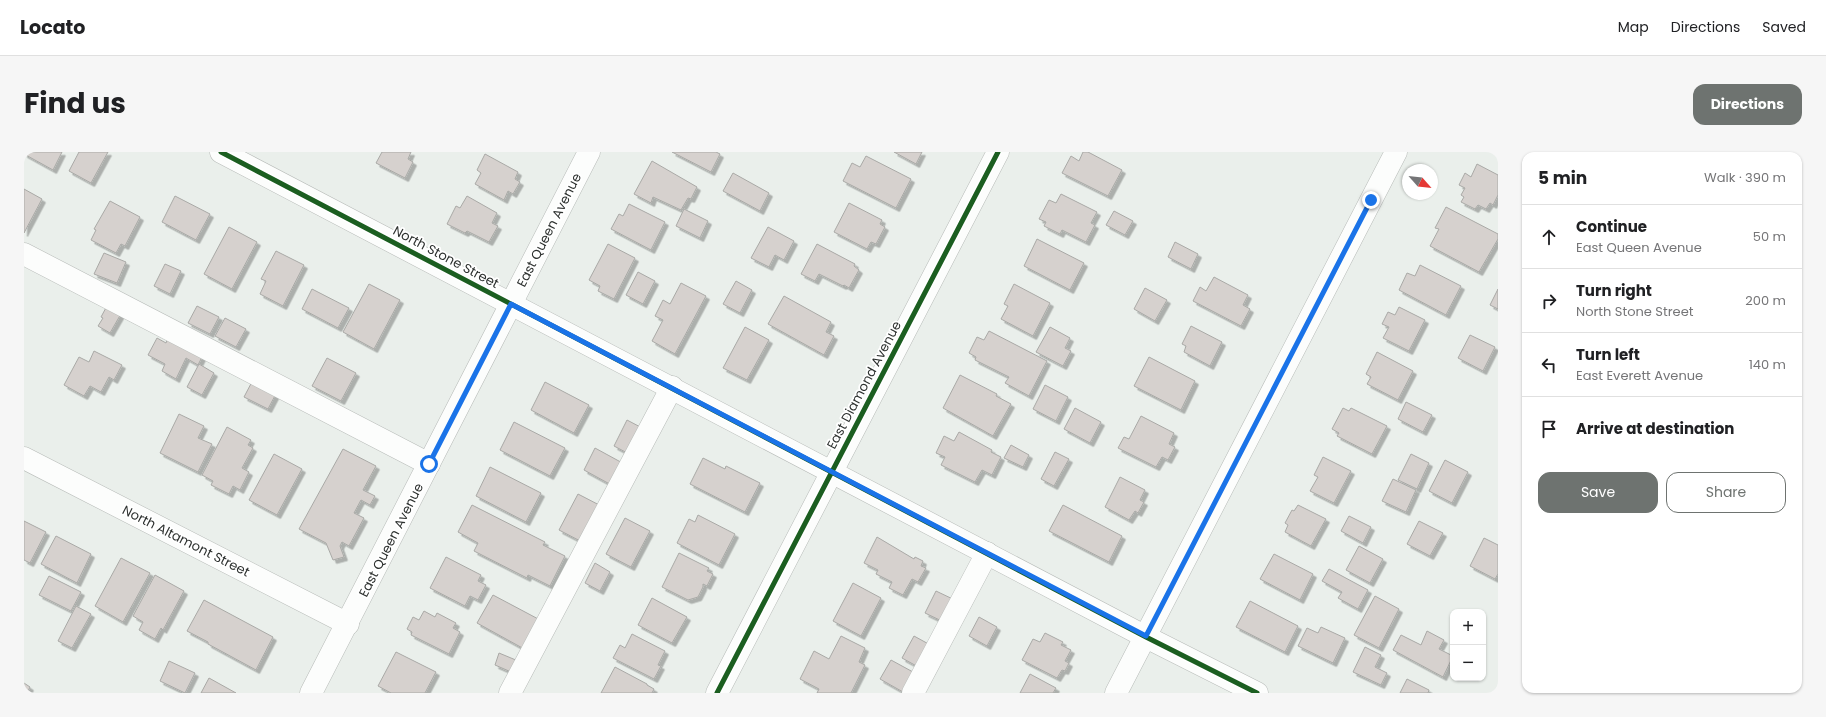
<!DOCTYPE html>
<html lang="en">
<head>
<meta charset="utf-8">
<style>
	body { margin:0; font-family:Poppins,sans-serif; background:#f6f6f6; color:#202124 }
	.controls { position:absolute; right:12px; bottom:12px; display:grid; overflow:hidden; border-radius:8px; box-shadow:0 1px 3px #0004 }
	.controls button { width:36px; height:36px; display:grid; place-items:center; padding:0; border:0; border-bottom:1px solid #e0e0e0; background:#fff; color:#202124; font:20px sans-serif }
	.compass { position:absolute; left:1378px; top:12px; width:36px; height:36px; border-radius:50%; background:#fff; box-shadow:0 1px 3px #0004; rotate:117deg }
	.stop { position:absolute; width:12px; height:12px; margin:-9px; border:3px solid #1a73e8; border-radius:50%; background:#fff }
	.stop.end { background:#1a73e8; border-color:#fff; box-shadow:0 1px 4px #0008 }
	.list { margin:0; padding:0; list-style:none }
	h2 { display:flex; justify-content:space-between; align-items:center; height:52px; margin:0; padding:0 16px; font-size:17px }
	h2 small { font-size:13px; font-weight:400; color:#757577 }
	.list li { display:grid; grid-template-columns:26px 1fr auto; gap:12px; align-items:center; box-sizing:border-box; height:64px; padding:0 16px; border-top:1px solid #e0e0e0 }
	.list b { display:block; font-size:15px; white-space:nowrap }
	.list p { margin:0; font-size:13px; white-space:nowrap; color:#757577 }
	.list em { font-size:13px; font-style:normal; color:#757577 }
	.actions { display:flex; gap:8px; padding:12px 16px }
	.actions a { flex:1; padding:9px 0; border:1px solid #6e7370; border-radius:12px; text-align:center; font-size:14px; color:#6e7370 }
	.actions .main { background:#6e7370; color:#fff }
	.icon { flex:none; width:22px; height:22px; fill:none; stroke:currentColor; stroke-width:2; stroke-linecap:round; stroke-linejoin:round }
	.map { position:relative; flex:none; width:1474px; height:541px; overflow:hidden; border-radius:12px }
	header { display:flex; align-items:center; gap:24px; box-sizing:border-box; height:56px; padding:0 20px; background:#fff; border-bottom:1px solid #e0e0e0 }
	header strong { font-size:19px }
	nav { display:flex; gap:22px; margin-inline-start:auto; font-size:14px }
	.intro { display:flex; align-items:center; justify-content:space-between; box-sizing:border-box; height:96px; padding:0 24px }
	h1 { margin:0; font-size:28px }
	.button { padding:10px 18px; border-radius:12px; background:#6e7370; color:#fff; font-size:14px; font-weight:700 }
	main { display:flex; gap:24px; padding:0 24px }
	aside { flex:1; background:#fff; border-radius:12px; box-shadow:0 1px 3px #0004 }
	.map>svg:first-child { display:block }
	.building { fill:#d6d1ce; stroke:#a9a9a6; filter:url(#shadow) }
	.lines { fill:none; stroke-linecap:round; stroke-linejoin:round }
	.minor-casing { stroke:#b7bbb8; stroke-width:23 }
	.minor { stroke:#fcfdfc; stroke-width:22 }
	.cycleway-casing { stroke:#fff; stroke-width:8 }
	.cycleway { stroke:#1b5e20; stroke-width:5 }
	.route { stroke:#1a73e8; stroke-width:5 }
	.labels { text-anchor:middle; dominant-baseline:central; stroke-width:3.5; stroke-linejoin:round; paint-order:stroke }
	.street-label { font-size:13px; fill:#2c302e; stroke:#fff }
</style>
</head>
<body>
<header>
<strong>Locato</strong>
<nav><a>Map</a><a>Directions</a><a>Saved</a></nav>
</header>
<div class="intro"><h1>Find us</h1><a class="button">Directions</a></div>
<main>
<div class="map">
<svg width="1474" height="541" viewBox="0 0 1474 541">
	<defs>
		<filter id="shadow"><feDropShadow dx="3.5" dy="3.5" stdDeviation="0" flood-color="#0004"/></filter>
	</defs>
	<rect width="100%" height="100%" fill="#eaefeb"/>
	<g class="building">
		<polygon points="0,0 38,0 29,18 0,2"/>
		<polygon points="55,0 84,0 67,31 45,19"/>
		<polygon points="358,0 387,0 384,7 389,10 381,26 352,11"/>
		<polygon points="648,0 692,0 696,2 687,20"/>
		<polygon points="870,0 898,0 892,12"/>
		<polygon points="1059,0 1064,0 1098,18 1084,44 1038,21 1047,4 1055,9"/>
		<polygon points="461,2 494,20 491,27 496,30 489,42 484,39 480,48 451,32 457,21 453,18"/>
		<polygon points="842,4 887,27 872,56 819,29 828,11 836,15"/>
		<polygon points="628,9 673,35 667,47 664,46 657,58 629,45 627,51 610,42"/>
		<polygon points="1453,12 1474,23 1474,43 1469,53 1466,51 1462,57 1454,53 1451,57 1437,50 1440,45 1437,43 1441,36 1435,33 1441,21 1447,25"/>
		<polygon points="709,21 745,41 736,59 699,39"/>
		<polygon points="0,37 18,47 0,81"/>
		<polygon points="1037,42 1073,60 1067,71 1071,73 1062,90 1038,78 1036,82 1020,74 1022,70 1015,67 1025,48 1032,51"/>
		<polygon points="151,44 186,62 172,88 138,70"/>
		<polygon points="443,44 473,61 468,71 474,74 465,90 443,79 441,81 423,72 432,54 436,56"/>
		<polygon points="86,49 116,65 101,94 97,92 92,101 67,88 72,78 70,77"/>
		<polygon points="825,51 858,68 856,72 861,75 852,92 847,90 843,97 810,80"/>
		<polygon points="605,52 641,70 627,98 587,77 595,62 599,64"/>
		<polygon points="1422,55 1474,82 1474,87 1455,120 1406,94 1415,77 1411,76"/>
		<polygon points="660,57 684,69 676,86 652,74"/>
		<polygon points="1090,59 1109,69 1101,83 1082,73"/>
		<polygon points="205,75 233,90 208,137 180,122"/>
		<polygon points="744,75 770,89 760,108 751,103 745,115 727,106"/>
		<polygon points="1013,87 1060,111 1046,138 1000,114"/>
		<polygon points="1151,90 1174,102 1167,117 1144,105"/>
		<polygon points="584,92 611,106 590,147 574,139 576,134 565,128"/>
		<polygon points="793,92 831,112 830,114 835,118 825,136 820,133 819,134 795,122 791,129 777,122"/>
		<polygon points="252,99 280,113 259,154 236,142 242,129 237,127"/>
		<polygon points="80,101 102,110 93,131 70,122"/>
		<polygon points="141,112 157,119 146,142 130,134"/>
		<polygon points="1396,113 1437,134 1422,163 1375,138 1383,121 1391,124"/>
		<polygon points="614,120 631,129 619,152 602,143"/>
		<polygon points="1190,125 1224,143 1219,153 1226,157 1217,174 1169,149 1176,135 1182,139"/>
		<polygon points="712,129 728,138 716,161 699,152"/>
		<polygon points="657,131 682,144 651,202 628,189 639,168 631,164 639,148 646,152"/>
		<polygon points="345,132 376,148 350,197 319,180"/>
		<polygon points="990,132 1026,151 1009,184 977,167 984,154 980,152"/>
		<polygon points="1121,136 1143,148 1131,169 1110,157"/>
		<polygon points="288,137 325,156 314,176 278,157"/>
		<polygon points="1474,137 1474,157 1466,153"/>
		<polygon points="760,144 807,170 802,180 810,184 800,203 744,172"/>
		<polygon points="84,152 98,160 86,181 74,174 79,166 77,165"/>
		<polygon points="173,154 195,165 186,182 164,171"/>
		<polygon points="1375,155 1401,168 1385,199 1359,186 1365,175 1358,172 1364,160 1371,163"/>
		<polygon points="201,166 222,177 212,195 191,184"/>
		<polygon points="1167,174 1198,190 1186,214 1160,200 1162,194 1158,192"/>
		<polygon points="721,175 745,188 723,228 699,216"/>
		<polygon points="1026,175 1046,186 1041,196 1047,199 1039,214 1012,200"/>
		<polygon points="965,179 1023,209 1005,244 981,231 985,225 951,208 952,205 945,201 953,185 960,188"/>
		<polygon points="146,181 181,199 174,213 162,206 152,227 138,219 141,212 124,203 133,186 142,191"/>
		<polygon points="1446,183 1471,195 1459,219 1434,206"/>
		<polygon points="70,199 98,213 90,228 85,225 77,240 66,234 60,244 40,233 55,205 65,210"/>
		<polygon points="1353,200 1389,219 1374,248 1343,232 1347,225 1342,222"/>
		<polygon points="1125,205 1171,229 1157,258 1110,234"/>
		<polygon points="303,206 332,221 317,249 288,234"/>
		<polygon points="175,212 190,221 178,243 163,235"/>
		<polygon points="936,223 973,242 972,244 987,252 969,284 919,256"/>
		<polygon points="231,224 255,236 244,257 220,245"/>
		<polygon points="521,230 565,253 550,281 507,258"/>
		<polygon points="1021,233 1044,245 1032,269 1009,257"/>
		<polygon points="1382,250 1408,263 1399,280 1374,267"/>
		<polygon points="1051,256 1077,270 1066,291 1040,277"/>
		<polygon points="1319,256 1325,259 1327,256 1363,274 1348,302 1313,284 1315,281 1308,277"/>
		<polygon points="155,262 180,274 174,286 188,292 174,320 136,301"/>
		<polygon points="1117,264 1150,281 1145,292 1151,295 1144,308 1138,305 1132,315 1094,296 1100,285 1105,287"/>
		<polygon points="603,268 622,278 609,304 590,294"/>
		<polygon points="490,270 541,296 526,324 476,298"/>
		<polygon points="203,275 227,288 224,293 229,296 218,316 225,320 216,338 209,334 205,342 187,333 189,329 178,323"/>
		<polygon points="935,280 968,298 967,300 977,305 968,323 958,318 951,330 917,313 921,305 912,301 920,284 930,289"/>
		<polygon points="987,293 1005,303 999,315 980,306"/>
		<polygon points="571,296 604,314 593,336 560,318"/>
		<polygon points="319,297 352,314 339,338 351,344 346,353 337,348 330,361 340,366 325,394 318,390 316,394 320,405 309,408 302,391 275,377"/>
		<polygon points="1031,300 1045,307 1030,334 1017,327"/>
		<polygon points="250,302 278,317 253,363 225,348"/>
		<polygon points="1387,302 1405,311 1393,337 1374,328"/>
		<polygon points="1299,305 1327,319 1310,351 1286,339 1294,325 1290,323"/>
		<polygon points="679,306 701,317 702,314 736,331 721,360 666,332"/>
		<polygon points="1421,308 1444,320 1428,351 1405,339"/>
		<polygon points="466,315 517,341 502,370 452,344"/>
		<polygon points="1096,325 1121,338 1116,348 1120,350 1114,361 1111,359 1105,368 1081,355"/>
		<polygon points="1369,327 1392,338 1382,360 1358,349"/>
		<polygon points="554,342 581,356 562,392 535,378"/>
		<polygon points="448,353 521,390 519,393 541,404 526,434 504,423 503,426 450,399 454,391 434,380"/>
		<polygon points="1039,353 1098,384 1085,410 1025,379"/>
		<polygon points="1274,353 1302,367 1287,394 1261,380 1264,373 1261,371 1268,358 1270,359"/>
		<polygon points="674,363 711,382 695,413 653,391 665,367 671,370"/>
		<polygon points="1325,364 1347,375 1339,391 1317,379"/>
		<polygon points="601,366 626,379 607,415 582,402"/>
		<polygon points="0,369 22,380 6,411 0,408"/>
		<polygon points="1395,369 1419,381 1406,404 1383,392"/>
		<polygon points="32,384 67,402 53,431 17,412"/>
		<polygon points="853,385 890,407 891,405 899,409 897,414 902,416 894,430 888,427 879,443 865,436 868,430 852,422 854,418 840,411"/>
		<polygon points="1460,386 1474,393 1474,422 1471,427 1446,414"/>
		<polygon points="1335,394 1359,407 1346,431 1322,418"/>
		<polygon points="655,401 685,416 683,419 689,422 683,434 679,432 679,435 674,445 664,448 638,435"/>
		<polygon points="1250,402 1289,422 1276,448 1236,427"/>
		<polygon points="422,405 457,423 454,429 462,433 454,448 446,444 441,454 406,436"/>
		<polygon points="97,406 126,421 99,470 71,454"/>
		<polygon points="571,411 586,420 576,439 561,431"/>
		<polygon points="1305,417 1344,438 1334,457 1314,446 1318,440 1298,429"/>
		<polygon points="131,423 160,439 139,478 137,476 131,487 115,478 119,470 109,464"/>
		<polygon points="25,424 57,440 47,459 15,443"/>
		<polygon points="829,431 857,446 837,484 809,469"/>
		<polygon points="912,439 935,450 924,472 901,461"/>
		<polygon points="469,443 518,469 502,498 453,471"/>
		<polygon points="1351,444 1375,457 1355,496 1330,483"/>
		<polygon points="628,446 663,465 648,491 614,473"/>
		<polygon points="180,448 249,485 232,518 184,492 184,490 163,479"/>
		<polygon points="1226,449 1274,474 1261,500 1212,475"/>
		<polygon points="52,454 67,462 48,496 34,489"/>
		<polygon points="400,459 411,465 413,461 432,471 429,476 436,480 425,502 387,483 388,480 383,477 389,465 395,468"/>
		<polygon points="955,465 973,475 963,494 945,484"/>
		<polygon points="1297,475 1321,486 1309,511 1274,494 1283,476 1294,481"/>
		<polygon points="1403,479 1420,488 1415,497 1429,504 1419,525 1369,498 1377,483 1397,493"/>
		<polygon points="1021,481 1039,490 1037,493 1047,498 1041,509 1045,511 1041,519 1038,518 1033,526 998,508 1009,487 1016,490"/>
		<polygon points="608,482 641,499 634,513 637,514 630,527 589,506 596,493 601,496"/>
		<polygon points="817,484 841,496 835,510 841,513 827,541 793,541 795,537 776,527 790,499 805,507"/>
		<polygon points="890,484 910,495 898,517 878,506"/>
		<polygon points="1341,495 1357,503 1351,515 1363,521 1357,533 1329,520"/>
		<polygon points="372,500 412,520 401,541 367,541 354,534"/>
		<polygon points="475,501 499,511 494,523 471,513"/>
		<polygon points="867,508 889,520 879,540 856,527"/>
		<polygon points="145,509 171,521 161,541 136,529"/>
		<polygon points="591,515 623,532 623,533 630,537 628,541 577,541"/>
		<polygon points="1006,522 1032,536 1029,541 996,541"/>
		<polygon points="185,526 212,541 177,541"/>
		<polygon points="1383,527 1405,538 1404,541 1376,541"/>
		<polygon points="0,531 6,535 3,541 0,541"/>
	</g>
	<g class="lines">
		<defs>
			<g id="minor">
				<polyline points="197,0 1122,485 1233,541"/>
				<polyline points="0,102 405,312"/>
				<polyline points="0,306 324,472"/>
				<polyline points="287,541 565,0"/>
				<polyline points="486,541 648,235"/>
				<polyline points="693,541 974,0"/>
				<polyline points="889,541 963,401"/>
				<polyline points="1092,541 1372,0"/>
			</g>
		</defs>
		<use href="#minor" class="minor-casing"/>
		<use href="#minor" class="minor"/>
		<defs>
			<g id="cycleway">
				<polyline points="197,0 1122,485 1233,541"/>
				<polyline points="693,541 974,0"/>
			</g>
		</defs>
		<use href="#cycleway" class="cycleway-casing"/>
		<use href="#cycleway" class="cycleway"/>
	</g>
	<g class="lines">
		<polyline class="route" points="405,312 487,152 1122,484 1347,48"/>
	</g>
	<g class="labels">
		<g class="street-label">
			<text transform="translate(525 78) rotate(-63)">East Queen Avenue</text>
			<text transform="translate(422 105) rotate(28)">North Stone Street</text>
			<text transform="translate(840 233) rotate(-62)">East Diamond Avenue</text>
			<text transform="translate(367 388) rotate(-63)">East Queen Avenue</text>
			<text transform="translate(162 389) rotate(27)">North Altamont Street</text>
		</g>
	</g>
</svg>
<div class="controls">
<button>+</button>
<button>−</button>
</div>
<svg class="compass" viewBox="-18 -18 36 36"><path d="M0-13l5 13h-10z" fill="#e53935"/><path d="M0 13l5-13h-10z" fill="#757577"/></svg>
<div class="stop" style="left:405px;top:312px"></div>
<div class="stop end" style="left:1347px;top:48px"></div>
</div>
<aside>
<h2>5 min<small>Walk · 390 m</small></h2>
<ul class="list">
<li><svg class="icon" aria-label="ahead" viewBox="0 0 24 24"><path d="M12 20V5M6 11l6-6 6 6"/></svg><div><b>Continue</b><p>East Queen Avenue</p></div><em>50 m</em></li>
<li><svg class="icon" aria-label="right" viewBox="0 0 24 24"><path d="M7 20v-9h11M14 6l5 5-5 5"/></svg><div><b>Turn right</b><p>North Stone Street</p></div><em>200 m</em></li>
<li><svg class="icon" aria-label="left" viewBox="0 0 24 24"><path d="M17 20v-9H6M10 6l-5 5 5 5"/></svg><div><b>Turn left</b><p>East Everett Avenue</p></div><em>140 m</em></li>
<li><svg class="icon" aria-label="arrive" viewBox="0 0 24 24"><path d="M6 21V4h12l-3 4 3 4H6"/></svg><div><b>Arrive at destination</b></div></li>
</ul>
<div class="actions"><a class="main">Save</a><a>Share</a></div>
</aside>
</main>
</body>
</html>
